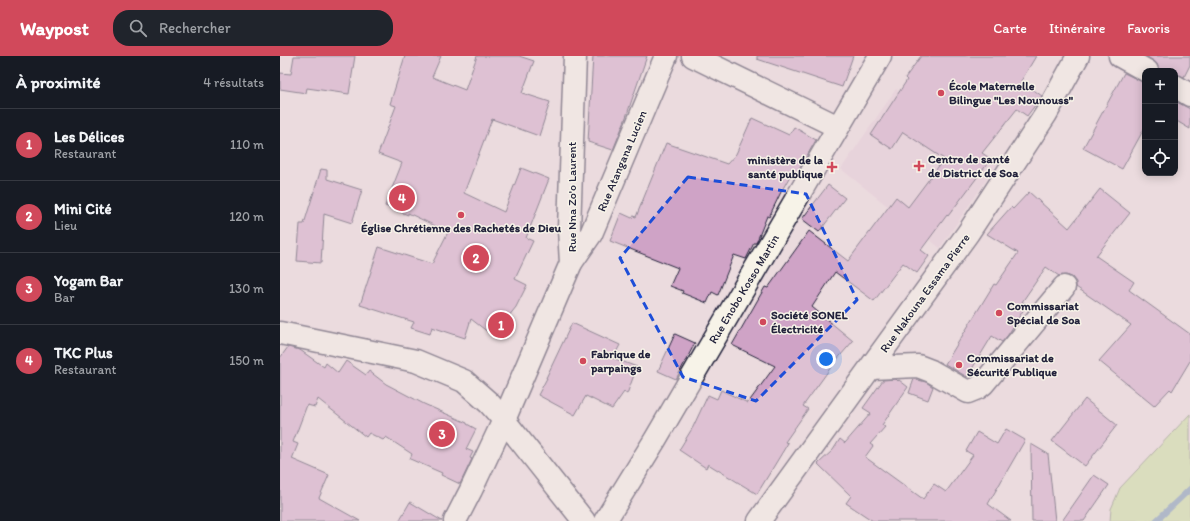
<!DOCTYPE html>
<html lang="fr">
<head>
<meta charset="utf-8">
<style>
	body { margin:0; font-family:Itim,sans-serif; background:#20242c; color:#f1f3f6 }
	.controls { position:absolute; right:12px; top:12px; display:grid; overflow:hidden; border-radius:8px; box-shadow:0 2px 10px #0003 }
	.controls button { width:36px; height:36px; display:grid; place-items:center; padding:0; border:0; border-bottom:1px solid #363941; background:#171b24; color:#f1f3f6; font:20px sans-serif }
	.you { position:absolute; left:546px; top:303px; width:14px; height:14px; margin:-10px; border:3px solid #fff; border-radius:50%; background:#1a73e8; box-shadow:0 0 0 6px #1a73e833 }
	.badge { display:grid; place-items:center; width:26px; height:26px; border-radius:50%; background:#d1495b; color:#fff; font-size:13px; font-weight:700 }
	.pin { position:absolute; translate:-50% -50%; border:2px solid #fff; box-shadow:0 1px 4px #0006 }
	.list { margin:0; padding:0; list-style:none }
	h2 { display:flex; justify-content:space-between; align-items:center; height:52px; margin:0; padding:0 16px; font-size:17px }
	h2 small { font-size:13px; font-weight:400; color:#9ea1a6 }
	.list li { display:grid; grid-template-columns:26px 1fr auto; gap:12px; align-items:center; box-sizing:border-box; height:72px; padding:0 16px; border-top:1px solid #363941 }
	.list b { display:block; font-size:15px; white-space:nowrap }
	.list p { margin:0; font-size:13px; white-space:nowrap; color:#9ea1a6 }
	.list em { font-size:13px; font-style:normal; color:#9ea1a6 }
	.icon { flex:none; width:22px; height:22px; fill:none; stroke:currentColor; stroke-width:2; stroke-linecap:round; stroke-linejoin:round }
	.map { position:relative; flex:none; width:910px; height:465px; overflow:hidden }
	header { display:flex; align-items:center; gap:24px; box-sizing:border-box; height:56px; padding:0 20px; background:#d1495b; color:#fff }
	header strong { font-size:19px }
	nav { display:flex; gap:22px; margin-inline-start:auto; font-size:14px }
	.search { width:280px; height:36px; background:#20242c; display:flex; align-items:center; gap:10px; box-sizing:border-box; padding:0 14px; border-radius:16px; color:#9ea1a6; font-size:15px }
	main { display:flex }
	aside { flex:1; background:#171b24 }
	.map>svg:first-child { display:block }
	.built { fill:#e3cad7 }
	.green { fill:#c6e097; stroke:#748169 }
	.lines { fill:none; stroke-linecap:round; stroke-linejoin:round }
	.stream { stroke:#698fae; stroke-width:6 }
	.building { fill:#cfa3c6; stroke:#22223b }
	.minor-casing { stroke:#22223b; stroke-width:25 }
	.minor { stroke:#f7f3e8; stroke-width:22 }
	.marked { fill:none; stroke:#1d4ed8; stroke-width:3; stroke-dasharray:8 5; stroke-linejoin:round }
	.poi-dot { fill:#d1495b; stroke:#f7f3e8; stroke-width:1.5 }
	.labels { text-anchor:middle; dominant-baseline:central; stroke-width:3; stroke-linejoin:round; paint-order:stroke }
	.poi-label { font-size:12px; font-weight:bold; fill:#22223b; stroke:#f7f3e8; text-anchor:start }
	.street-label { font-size:12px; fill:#22223b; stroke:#f7f3e8 }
</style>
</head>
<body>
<header>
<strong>Waypost</strong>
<div class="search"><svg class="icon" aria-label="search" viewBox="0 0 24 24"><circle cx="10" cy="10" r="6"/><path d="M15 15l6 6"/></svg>Rechercher</div>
<nav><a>Carte</a><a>Itinéraire</a><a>Favoris</a></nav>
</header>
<main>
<aside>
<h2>À proximité<small>4 résultats</small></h2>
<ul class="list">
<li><span class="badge">1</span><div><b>Les Délices</b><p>Restaurant</p></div><em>110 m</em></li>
<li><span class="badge">2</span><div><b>Mini Cité</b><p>Lieu</p></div><em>120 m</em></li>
<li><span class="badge">3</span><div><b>Yogam Bar</b><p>Bar</p></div><em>130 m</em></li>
<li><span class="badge">4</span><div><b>TKC Plus</b><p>Restaurant</p></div><em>150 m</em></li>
</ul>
</aside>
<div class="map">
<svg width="910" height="465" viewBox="0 0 910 465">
	<rect width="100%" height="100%" fill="#ebdbde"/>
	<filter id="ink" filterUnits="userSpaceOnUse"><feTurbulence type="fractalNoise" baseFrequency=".025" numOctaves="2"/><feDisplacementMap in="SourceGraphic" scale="8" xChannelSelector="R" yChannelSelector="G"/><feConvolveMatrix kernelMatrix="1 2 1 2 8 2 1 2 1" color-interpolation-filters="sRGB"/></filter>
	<g filter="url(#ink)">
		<polygon class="built" points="616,33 643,51 680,81 717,108 660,192 561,113"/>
		<polygon class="green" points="910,358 910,465 830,465 831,453 840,432"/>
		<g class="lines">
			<polyline class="stream" points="876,465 910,433"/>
		</g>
		<g class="building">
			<polygon points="14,0 75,0 69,38 27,32 26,37 0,33 0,17 11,18"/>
			<polygon points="125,0 161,0 152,21 185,34 197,0 239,0 254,5 242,37 270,46 259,80 212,63 184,137 224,156 241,112 269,123 246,182 253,185 235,223 247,229 236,251 213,280 191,263 185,282 152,271 150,278 131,272 134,266 80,249 99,191 152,208 168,176 128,157 128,159 105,150 122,107 98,98 116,50 110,48"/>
			<polygon points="313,0 367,0 345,64 333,94 308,86"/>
			<polygon points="477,0 573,0 562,31 477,3"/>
			<polygon points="641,0 756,0 741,25 762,40 747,60 737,53 702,97 711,103 668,160 667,159 641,194 649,200 637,217 623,207 594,245 555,216 532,251 573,285 554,307 523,350 528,353 505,386 508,387 477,438 428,408 426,412 399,394 413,371 428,339 437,343 441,334 468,347 495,310 452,289 485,231 488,232 529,175 568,205 616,141 628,151 664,103 623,76 612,93 591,79 627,24 625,22"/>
			<polygon points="866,0 910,0 910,9 904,21 895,18 895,15 879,15 877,8"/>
			<polygon points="844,17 865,27 865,71 842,113 803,92"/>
			<polygon points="895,45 910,53 910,73 895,64"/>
			<polygon points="472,62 509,79 514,71 536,84 514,122 510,120 501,136 489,161 487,160 477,185 476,187 474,187 466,203 454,199 438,239 432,236 427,247 402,237 403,235 390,230 398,212 330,185 341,157 352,162 353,160 356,161 386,87 447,108 456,98"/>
			<polygon points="41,113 47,114 47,123 82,134 72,167 44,158 41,207 17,205 20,168 24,168"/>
			<polygon points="548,129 565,142 539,176 522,163"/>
			<polygon points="820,133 850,157 816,200 854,226 849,234 910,278 910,305 892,335 890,333 874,350 819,305 851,269 796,231 796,226 792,221 786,219 779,220 766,211 742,246 747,248 728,279 722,286 712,280 687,321 665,308 714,228 716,229 738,197 707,178 731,151 733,153 749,136 789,172"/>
			<polygon points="292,267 340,289 333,302 357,311 347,338 344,336 332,353 306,340 295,359 258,339 267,322 266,322"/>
			<polygon points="395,278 415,287 396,323 378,315"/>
			<polygon points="8,291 20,294 44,311 46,307 58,317 66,305 86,319 89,315 106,328 144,348 187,367 187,368 196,373 186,393 193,396 190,402 192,403 180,428 161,419 162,417 130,403 132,398 106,381 103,384 89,377 86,381 38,343 35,351 27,349 13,386 18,388 12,403 49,419 39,442 80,465 0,465 0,302"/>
			<polygon points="616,323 618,325 619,324 628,331 602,369 605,371 590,388 593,390 585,401 643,443 654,428 666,436 693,399 686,395 697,376 717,388 726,373 745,384 708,448 731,465 593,465 566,447 571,440 538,408 553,394 560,383 565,387 591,357 583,352 603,324"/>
			<polygon points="634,323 646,326 653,331 648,344 629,337"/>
			<polygon points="805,343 837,369 805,410 772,385"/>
			<polygon points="751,388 768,398 775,465 752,465"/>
			<polygon points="814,419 829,429 804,465 782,465"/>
			<polygon points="130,446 162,465 119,465"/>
		</g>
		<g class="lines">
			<defs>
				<g id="minor">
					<polyline points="413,0 558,71"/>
					<polyline points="840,0 867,15"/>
					<polyline points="895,30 910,39"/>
					<polyline points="291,207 311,178 386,0"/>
					<polyline points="0,277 136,305 184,325 209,347 224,364 304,465"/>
					<polyline points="591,312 638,310 651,315 688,336 698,332 703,328 784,231"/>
					<polyline points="175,465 191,434 224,364 291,207 289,173 295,0"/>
					<polyline points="325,465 375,384 600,0"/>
					<polyline points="479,465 688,177 766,58 798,0"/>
				</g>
			</defs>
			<use href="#minor" class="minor-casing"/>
			<use href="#minor" class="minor"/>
		</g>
	</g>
	<path d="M0 0H910V465H0ZM408,121L526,138L577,244L476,345L403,321L340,202Z" fill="#ebdbde" fill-opacity=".55" fill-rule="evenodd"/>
	<path class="marked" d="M408,121L526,138L577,244L476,345L403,321L340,202Z"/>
	<g class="poi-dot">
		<circle cx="661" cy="37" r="4"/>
		<path d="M637 104h4v4h4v4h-4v4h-4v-4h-4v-4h4z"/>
		<path d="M550 105h4v4h4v4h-4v4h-4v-4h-4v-4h4z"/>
		<circle cx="181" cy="159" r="4"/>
		<circle cx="719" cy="257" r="4"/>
		<circle cx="483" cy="266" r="4"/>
		<circle cx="303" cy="305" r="4"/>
		<circle cx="679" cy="309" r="4"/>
	</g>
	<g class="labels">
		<g class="poi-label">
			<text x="669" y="30">École Maternelle<tspan x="669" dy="14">Bilingue "Les Nounouss"</tspan></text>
			<text x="648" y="103">Centre de santé<tspan x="648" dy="14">de District de Soa</tspan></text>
			<text x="543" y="104" text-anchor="end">ministère de la<tspan x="543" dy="14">santé publique</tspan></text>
			<text x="181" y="172" text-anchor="middle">Église Chrétienne des Rachetés de Dieu</text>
			<text x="727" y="250">Commissariat<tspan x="727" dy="14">Spécial de Soa</tspan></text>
			<text x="491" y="259">Société SONEL<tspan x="491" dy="14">Électricité</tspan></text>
			<text x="311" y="298">Fabrique de<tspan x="311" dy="14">parpaings</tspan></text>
			<text x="687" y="302">Commissariat de<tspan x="687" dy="14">Sécurité Publique</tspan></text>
		</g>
		<g class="street-label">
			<text transform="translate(342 105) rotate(-67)">Rue Atangana Lucien</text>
			<text transform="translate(292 141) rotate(-90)">Rue Nna Zo'o Laurent</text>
			<text transform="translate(464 233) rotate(-59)">Rue Enobo Kosso Martin</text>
			<text transform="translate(645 237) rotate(-54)">Rue Nakouna Essama Pierre</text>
		</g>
	</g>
</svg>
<div class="controls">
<button>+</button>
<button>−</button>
<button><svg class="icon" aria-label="locate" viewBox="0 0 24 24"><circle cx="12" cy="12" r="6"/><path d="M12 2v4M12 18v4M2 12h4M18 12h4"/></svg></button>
</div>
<div class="you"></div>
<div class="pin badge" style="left:221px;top:269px">1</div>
<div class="pin badge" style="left:196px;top:202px">2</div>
<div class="pin badge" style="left:162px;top:378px">3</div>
<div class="pin badge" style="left:122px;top:142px">4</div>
</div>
</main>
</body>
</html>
